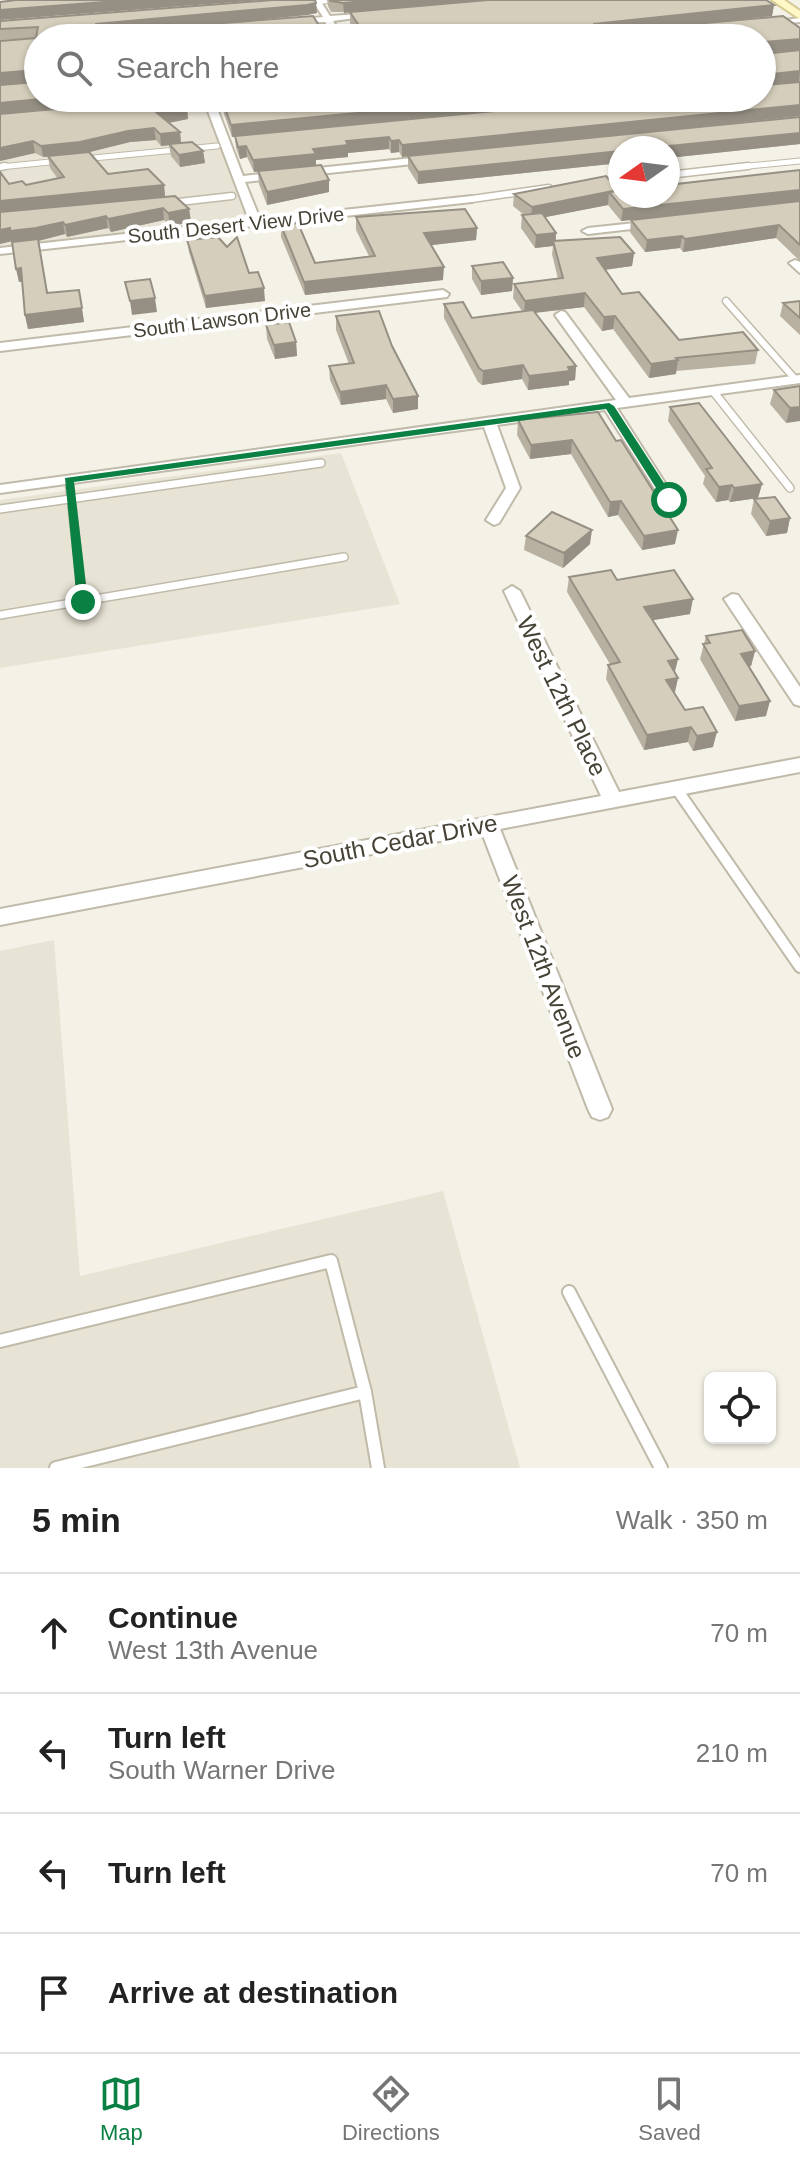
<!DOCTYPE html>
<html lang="en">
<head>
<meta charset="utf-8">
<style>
	body { margin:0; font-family:Helvetica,sans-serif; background:#f6f6f6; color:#222 }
	.controls { position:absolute; right:24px; bottom:24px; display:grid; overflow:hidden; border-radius:12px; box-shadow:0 2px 6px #0004 }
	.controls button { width:72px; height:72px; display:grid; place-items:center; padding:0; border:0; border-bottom:2px solid #e0e0e0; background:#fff; color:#222; font:40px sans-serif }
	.compass { position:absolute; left:608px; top:136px; width:72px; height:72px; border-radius:50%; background:#fff; box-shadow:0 2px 6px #0004; rotate:256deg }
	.stop { position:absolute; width:24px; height:24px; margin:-18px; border:6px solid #0b8043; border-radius:50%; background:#fff }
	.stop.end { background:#0b8043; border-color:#fff; box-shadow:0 2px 8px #0008 }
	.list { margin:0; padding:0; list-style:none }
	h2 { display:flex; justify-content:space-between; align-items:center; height:104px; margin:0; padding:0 32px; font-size:34px }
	h2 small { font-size:26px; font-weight:400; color:#767676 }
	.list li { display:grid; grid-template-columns:52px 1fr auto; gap:24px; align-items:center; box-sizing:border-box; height:120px; padding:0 32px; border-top:2px solid #e0e0e0 }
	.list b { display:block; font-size:30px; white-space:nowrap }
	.list p { margin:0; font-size:26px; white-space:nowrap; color:#767676 }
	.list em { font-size:26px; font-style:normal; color:#767676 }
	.icon { flex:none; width:44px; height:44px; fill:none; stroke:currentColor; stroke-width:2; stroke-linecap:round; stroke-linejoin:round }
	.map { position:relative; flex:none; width:800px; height:1468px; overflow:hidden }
	.search { position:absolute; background:#fff; box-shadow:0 2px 6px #0004; left:24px; right:24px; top:24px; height:88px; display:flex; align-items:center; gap:20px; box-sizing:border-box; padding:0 28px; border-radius:44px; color:#767676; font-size:30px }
	.sheet { height:584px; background:#fff }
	nav { display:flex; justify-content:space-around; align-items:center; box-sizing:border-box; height:112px; border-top:2px solid #e0e0e0; background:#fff; font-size:22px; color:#767676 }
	nav a { display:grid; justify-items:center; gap:4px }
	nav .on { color:#0b8043 }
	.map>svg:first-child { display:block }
	.residential { fill:#e8e4d5 }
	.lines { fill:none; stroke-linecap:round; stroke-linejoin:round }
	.lane-far4-casing { stroke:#c0baa9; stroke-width:7 }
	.lane-far3-casing { stroke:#c0baa9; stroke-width:9 }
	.lane-far2-casing { stroke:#c0baa9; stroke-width:10 }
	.lane-far1-casing { stroke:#c0baa9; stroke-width:14 }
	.lane-casing { stroke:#c0baa9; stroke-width:16 }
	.street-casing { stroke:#c0baa9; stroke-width:4 }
	.secondary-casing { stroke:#d5ca96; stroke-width:4 }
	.lane-far4 { stroke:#fff; stroke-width:5 }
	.lane-far3 { stroke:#fff; stroke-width:6 }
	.lane-far2 { stroke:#fff; stroke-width:7 }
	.lane-far1 { stroke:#fff; stroke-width:10 }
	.lane { stroke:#fff; stroke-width:12 }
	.street { fill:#fff; fill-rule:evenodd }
	.secondary { fill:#fff7c6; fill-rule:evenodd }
	.wall { fill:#b8b1a2 }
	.shaded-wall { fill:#969084 }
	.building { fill:#d6cebc; stroke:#969084; stroke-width:2 }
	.route { fill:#0b8043 }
	.labels { text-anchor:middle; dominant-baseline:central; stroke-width:8; stroke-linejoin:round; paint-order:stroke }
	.far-street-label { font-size:20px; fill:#474236; stroke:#fff }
	.street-label { font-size:24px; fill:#474236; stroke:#fff }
</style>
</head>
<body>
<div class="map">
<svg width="800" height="1468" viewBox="0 0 800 1468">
	<rect width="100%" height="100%" fill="#f4f1e7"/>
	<g class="residential">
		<polygon points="204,98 250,217 246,221 0,247 0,99"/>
		<polygon points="341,453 400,604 0,668 0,500"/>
		<polygon points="54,940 80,1276 443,1191 520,1468 0,1468 0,951"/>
	</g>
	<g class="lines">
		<defs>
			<g id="lane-far4">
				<polyline points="310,2 335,0"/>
				<polyline points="172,105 200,102"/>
				<polyline points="83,159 217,146"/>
				<polyline points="0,167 60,161"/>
				<polyline points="729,168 800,161"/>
			</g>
			<g id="lane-far3">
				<polyline points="0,167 5,166"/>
				<polyline points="668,175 748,166"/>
				<polyline points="600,182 620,180"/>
				<polyline points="472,199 549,188"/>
				<polyline points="170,203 232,196"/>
				<polyline points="726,301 796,380"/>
			</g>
			<g id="lane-far2">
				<polyline points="713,391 790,488"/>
				<polyline points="69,480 83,602"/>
				<polyline points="0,509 321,463"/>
				<polyline points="0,615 344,557"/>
			</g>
			<polyline id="lane-far1" points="676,788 800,967"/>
			<g id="lane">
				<polyline points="569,1292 661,1468"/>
				<polyline points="0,1341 331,1261 365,1392 378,1468"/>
				<polyline points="56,1468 365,1392"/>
			</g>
			<g id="street">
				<polygon points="312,0 320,0 330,16 374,13 378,15 333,21 344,38 336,38 325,22 289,24 292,20 323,17"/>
				<polygon points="800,18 800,22 767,26 763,23"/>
				<polygon points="203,98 213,98 243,176 432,156 437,159 432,162 245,182 260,219 472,196 477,199 472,202 0,254 0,248 249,220"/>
				<polygon points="654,221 658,222 658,226 588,234 582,231 588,228"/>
				<polygon points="795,260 800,262 800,273 789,263"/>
				<polygon points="443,290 449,294 447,297 0,351 0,343"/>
				<polygon points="561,311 565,312 629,398 800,375 800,383 617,408 676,500 669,504 662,500 605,410 497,425 520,488 499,523 494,525 486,520 506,488 484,427 0,493 0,485 616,400 555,315"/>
				<polygon points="512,586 520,591 619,792 800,758 800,772 500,829 612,1109 608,1117 600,1120 592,1117 588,1109 482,833 0,925 0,909 601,796 504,591"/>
				<polygon points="732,594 738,595 800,687 800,706 794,704 724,599"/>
			</g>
			<polygon id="secondary" points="772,0 784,0 800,11 800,19"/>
		</defs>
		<use href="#lane-far4" class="lane-far4-casing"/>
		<use href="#lane-far3" class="lane-far3-casing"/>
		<use href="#lane-far2" class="lane-far2-casing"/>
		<use href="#lane-far1" class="lane-far1-casing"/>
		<use href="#lane" class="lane-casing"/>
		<use href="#street" class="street-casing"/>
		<use href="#secondary" class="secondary-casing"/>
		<use href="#lane-far4" class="lane-far4"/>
		<use href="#lane-far3" class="lane-far3"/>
		<use href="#lane-far2" class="lane-far2"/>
		<use href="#lane-far1" class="lane-far1"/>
		<use href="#lane" class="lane"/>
		<use href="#street" class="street"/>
		<use href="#secondary" class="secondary"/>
	</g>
	<g class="wall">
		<polygon points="273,0 315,0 316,3 317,13 307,15 256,20 313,16 327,38 38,38 38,98 165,98 68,108 177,98 187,108 188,119 168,123 180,132 181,143 192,142 203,151 205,163 180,167 171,156 169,145 161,146 156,140 130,142 89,152 108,174 148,169 164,185 165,196 175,196 189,209 191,222 170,226 164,220 111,232 108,228 67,237 65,234 38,241 48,293 79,290 84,322 28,329 25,315 22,282 19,282 12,241 0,244 0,172 9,184 22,181 26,185 58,179 50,168 48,157 43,157 35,153 0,161 0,41 36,38 0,40 0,21"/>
		<polygon points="327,0 766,0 774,5 772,16 683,25 783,16 800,28 800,50 763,53 764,54 800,50 800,116 402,157 399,152 391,153 389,149 348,153 348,157 316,160 316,165 321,165 329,180 329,192 267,205 259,184 258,171 254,172 247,157 240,159 236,148 235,137 232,137 224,114 223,102 220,103 219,98 271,98 259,99 272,98 762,98 762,38 360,38 350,23 350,12 331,12 328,6"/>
		<polygon points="800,117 800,144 668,158 668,148 620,148 620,163 418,184 408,168 408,156"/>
		<polygon points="800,170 800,261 776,238 683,252 680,248 645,252 630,232 631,220 621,221 608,205 545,217 556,233 556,241 634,253 632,266 605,270 622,294 679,340 758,350 755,364 676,371 676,374 649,378 613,329 602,331 584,307 535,313 576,366 575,380 569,381 569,385 528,390 522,379 482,385 478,382 444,318 444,304 472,318 522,311 513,298 514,284 558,279 552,254 553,246 535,248 521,228 522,215 524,215 513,206 514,194 618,191"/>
		<polygon points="356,217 477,228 476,240 431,245 443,280 305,295 281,237 281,225 315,263 369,256 356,230"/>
		<polygon points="187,240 249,273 265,301 206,308 189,252"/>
		<polygon points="472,266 513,278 512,291 481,295 472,279"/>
		<polygon points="800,301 800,335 780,316 783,303"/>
		<polygon points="336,316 418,409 393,413 386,399 341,405 330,380 329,366 349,364 336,330"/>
		<polygon points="266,325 296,342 297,356 275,359 267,339"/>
		<polygon points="800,386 786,423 770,404 774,390"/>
		<polygon points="670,407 762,484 758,498 730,502 728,500 716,502 703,484 705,476 668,421"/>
		<polygon points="598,412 675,544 642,550 618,515 608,517 571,454 530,459 517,435 518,420"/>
		<polygon points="754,499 790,518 787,533 766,536 751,514"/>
		<polygon points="526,536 590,544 563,568 524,550"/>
		<polygon points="569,577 617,580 690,614 653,620 678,659 675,672 678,678 674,693 685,710 713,747 693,751 688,742 644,750 606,679 608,665 610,664 567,592"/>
		<polygon points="706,636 755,651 751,666 749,667 766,716 735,721 700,659"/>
	</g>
	<g class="shaded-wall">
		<polygon points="130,0 264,0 0,20 0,10"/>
		<polygon points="376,0 499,0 344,13 343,3"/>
		<polygon points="316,3 317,13 307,15 98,35 93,28 96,24"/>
		<polygon points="774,5 772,16 593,35 592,30 594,24"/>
		<polygon points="800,39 800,50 762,53 764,42"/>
		<polygon points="36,70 38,81 0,85 0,73"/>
		<polygon points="800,71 799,82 762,86 762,75"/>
		<polygon points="50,98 165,98 0,115 0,103"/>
		<polygon points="220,98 271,98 220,103"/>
		<polygon points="515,98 631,98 232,137 231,125"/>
		<polygon points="800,105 800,116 402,157 402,145"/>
		<polygon points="187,108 188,119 158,125 157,113"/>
		<polygon points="154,128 156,140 130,142 82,154 43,157 41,146 128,131"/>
		<polygon points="180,132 181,144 161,146 160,134"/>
		<polygon points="800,133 800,144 668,158 668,148 649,148"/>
		<polygon points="389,137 389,149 348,153 348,157 316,160 316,166 254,172 253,160 346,141"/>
		<polygon points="399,140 399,152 391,153 391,141"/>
		<polygon points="33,141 35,153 0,161 0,148"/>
		<polygon points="246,146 247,157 240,159 238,147"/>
		<polygon points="203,151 205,163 180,167 179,155"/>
		<polygon points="620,151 620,163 418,184 418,172"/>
		<polygon points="329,180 329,192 267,205 267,192"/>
		<polygon points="164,185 165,197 0,214 0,201"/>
		<polygon points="800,190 800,202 621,221 623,209"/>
		<polygon points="609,192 608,205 531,220 532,207"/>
		<polygon points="163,208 164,220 111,232 108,219"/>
		<polygon points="189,209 191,222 170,226 168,213"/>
		<polygon points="106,216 108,228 67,237 65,225"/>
		<polygon points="63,222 65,234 38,241 13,244 12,241 0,244 0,230"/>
		<polygon points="779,225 776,238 683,252 685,239"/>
		<polygon points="477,228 476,240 424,246 424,233"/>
		<polygon points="556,233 555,246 553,241 553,246 535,248 536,235"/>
		<polygon points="682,236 680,248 645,252 647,240"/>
		<polygon points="634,253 632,266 595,271 597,258"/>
		<polygon points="444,267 443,280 305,295 304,282"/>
		<polygon points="21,268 24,281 19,282 16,269"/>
		<polygon points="513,278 512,291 481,295 481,281"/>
		<polygon points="264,288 265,301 206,308 205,296"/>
		<polygon points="79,290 84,322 28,329 25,315"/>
		<polygon points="585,293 584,307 524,314 525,301"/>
		<polygon points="155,298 157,312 132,315 130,301"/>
		<polygon points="615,316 613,329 602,331 604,317"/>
		<polygon points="296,342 297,356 275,359 274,345"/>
		<polygon points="678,360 676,374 649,378 651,364"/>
		<polygon points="523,365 522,379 482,385 483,371"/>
		<polygon points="576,366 575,380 569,381 569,385 528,390 529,376"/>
		<polygon points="386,385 386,399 341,405 340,392"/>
		<polygon points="418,396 418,409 393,413 393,399"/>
		<polygon points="800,407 800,421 786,423 790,408"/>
		<polygon points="572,440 571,454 530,459 531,445"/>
		<polygon points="762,484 758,498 730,502 734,488"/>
		<polygon points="732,485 728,500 716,502 719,487"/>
		<polygon points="621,501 618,515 608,517 610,502"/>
		<polygon points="790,518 787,533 766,536 770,521"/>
		<polygon points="592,530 590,544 563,568 564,553"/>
		<polygon points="678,530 675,544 642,550 644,536"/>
		<polygon points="693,599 690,614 642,622 644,607"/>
		<polygon points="755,651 751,666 738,669 741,654"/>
		<polygon points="678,659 674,674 668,661"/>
		<polygon points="678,678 675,692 663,695 666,680"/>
		<polygon points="770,701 766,716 735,721 739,706"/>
		<polygon points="691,727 688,742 644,750 647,735"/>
		<polygon points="717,732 713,747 693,751 697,736"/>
	</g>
	<g class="building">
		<polygon points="16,0 130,0 0,10 0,2"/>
		<polygon points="273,0 315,0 316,3 307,5 96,24 93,28 96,30 132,30 313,16 327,38 38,38 38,76 36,70 0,73 0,41 36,38 38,27 0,29 0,21"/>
		<polygon points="330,0 376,0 343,3 331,1"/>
		<polygon points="488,0 766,0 774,5 594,24 592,30 627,30 783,16 800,28 800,39 764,42 762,48 762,38 367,38 350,12"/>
		<polygon points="800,50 800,71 762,75 762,52 764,54"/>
		<polygon points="38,80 38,98 50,98 0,103 0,85 36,82"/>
		<polygon points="800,82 800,105 402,145 399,140 391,141 389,137 346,141 348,145 313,149 316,154 253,160 246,146 238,147 235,136 629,98 762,98 762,83 765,85"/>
		<polygon points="177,98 187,108 157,113 180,132 160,134 154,128 128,131 80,142 41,146 33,141 0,148 0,114"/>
		<polygon points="272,98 515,98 231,125 223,102"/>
		<polygon points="800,117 800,133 649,148 620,148 620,151 418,172 408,156"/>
		<polygon points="192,142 203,151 179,155 169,144"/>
		<polygon points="89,152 108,174 148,169 164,185 0,201 0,172 9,184 22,181 26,185 64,177 48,156"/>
		<polygon points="321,165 329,180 267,192 258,171"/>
		<polygon points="800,170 800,190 623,209 609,192 620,191 620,196 668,196 668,185"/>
		<polygon points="606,176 618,190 532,207 514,194"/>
		<polygon points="175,196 189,209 168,213 163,208 108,219 106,216 65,225 63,222 36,228 10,231 10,228 0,230 0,212"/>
		<polygon points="800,201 800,245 779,225 685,239 682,236 647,240 631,220"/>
		<polygon points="465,209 477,228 424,233 444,267 304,282 281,225 298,223 315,263 375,256 356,217"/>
		<polygon points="542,213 556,233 536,235 522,215"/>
		<polygon points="218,237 227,247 237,237 249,273 258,272 264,288 205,296 187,240"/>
		<polygon points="620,237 634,253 597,258 622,294 639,292 679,340 743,332 758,350 676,358 678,360 651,364 615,316 604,317 585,293 525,301 514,284 563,278 553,241"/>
		<polygon points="38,239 47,293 79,290 82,308 25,315 21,268 16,269 12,242"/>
		<polygon points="503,262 513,278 481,281 472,266"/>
		<polygon points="150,279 155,298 130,301 125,282"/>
		<polygon points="800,301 800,318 783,303"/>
		<polygon points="463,302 472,318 533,310 576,366 568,367 570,371 529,376 523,365 483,371 479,368 444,304"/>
		<polygon points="379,311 392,346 418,396 393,399 386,385 340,392 329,366 354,363 336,316"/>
		<polygon points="289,322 296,342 274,345 266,325"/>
		<polygon points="800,386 800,407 790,408 774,390"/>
		<polygon points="699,403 762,484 734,488 732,485 719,487 706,469 712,468 670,407"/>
		<polygon points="598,412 616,441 621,440 678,530 644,536 621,501 610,502 572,440 531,445 518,420"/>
		<polygon points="775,497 790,518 770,521 754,499"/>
		<polygon points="552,512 592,530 564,553 526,536"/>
		<polygon points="611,570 617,580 674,570 693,599 644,607 678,659 668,661 678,678 666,680 685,710 703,707 717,732 697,736 691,727 647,735 608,665 620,662 569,577"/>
		<polygon points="742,630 755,651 741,654 770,701 739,706 703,644 710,643 706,636"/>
	</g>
	<polygon class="route" points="609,403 614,406 675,500 673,502 665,502 606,409 74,482 88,602 83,606 77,602 65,478"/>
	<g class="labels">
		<g class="far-street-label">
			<text transform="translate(236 225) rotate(-6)">South Desert View Drive</text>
			<text transform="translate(222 320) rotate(-7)">South Lawson Drive</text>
		</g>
		<g class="street-label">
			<text transform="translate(562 696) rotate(64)">West 12th Place</text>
			<text transform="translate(400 841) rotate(-11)">South Cedar Drive</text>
			<text transform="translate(544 967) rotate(69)">West 12th Avenue</text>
		</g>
	</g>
</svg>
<div class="controls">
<button><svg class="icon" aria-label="locate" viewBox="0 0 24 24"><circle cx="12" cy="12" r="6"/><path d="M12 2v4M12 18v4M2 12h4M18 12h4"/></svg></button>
</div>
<svg class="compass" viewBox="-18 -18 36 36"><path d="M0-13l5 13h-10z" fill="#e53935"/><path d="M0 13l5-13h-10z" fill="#767676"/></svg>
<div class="stop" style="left:669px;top:500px"></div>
<div class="stop end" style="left:83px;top:602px"></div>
<div class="search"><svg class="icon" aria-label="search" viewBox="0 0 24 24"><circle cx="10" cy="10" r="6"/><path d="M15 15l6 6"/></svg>Search here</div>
</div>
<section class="sheet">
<h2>5 min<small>Walk · 350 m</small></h2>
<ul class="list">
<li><svg class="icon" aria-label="ahead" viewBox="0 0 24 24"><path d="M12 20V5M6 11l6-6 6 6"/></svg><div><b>Continue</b><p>West 13th Avenue</p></div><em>70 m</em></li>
<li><svg class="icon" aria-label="left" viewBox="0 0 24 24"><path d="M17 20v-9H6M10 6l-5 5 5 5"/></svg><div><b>Turn left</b><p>South Warner Drive</p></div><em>210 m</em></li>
<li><svg class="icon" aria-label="left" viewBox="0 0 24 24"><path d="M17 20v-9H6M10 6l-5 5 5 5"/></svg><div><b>Turn left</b></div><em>70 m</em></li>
<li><svg class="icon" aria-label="arrive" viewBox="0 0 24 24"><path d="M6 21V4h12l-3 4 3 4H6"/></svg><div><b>Arrive at destination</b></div></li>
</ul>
</section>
<nav>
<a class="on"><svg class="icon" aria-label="map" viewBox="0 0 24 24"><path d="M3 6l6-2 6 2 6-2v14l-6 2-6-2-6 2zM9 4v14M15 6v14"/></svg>Map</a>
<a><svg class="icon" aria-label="directions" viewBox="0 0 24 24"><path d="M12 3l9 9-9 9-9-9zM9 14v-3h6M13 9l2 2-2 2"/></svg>Directions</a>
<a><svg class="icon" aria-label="saved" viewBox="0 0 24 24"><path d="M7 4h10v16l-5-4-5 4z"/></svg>Saved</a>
</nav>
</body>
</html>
